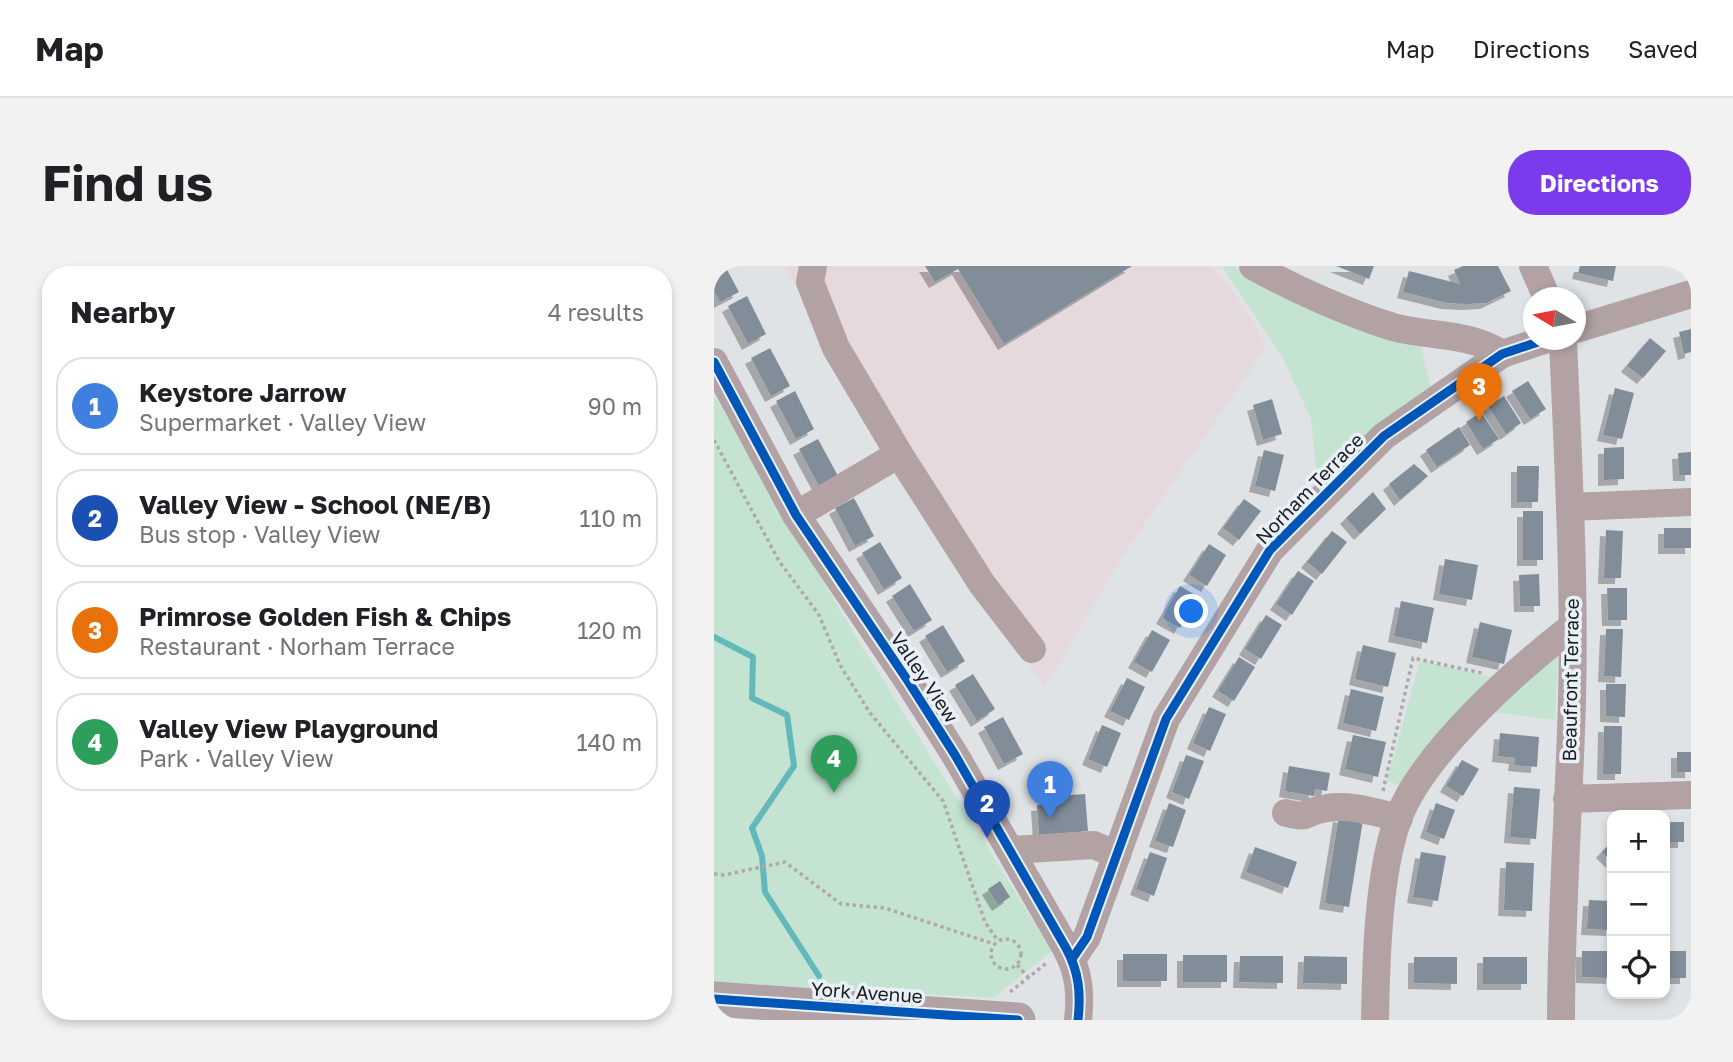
<!DOCTYPE html>
<html lang="en">
<head>
<meta charset="utf-8">
<style>
	body { margin:0; font-family:"Golos Text",sans-serif; background:#f2f2f2; color:#202124 }
	.controls { position:absolute; right:21px; bottom:21px; display:grid; overflow:hidden; border-radius:14px; box-shadow:0 4px 10px #0003 }
	.controls button { width:63px; height:63px; display:grid; place-items:center; padding:0; border:0; border-bottom:2px solid #e0e0e0; background:#fff; color:#202124; font:35px sans-serif }
	.compass { position:absolute; left:809px; top:21px; width:63px; height:63px; border-radius:50%; background:#fff; box-shadow:0 4px 10px #0003; rotate:280deg }
	.you { position:absolute; left:478px; top:346px; width:24px; height:24px; margin:-18px; border:5px solid #fff; border-radius:50%; background:#1a73e8; box-shadow:0 0 0 10px #1a73e833 }
	.badge { display:grid; place-items:center; width:46px; height:46px; border-radius:50%; background:#7c3aed; color:#fff; font-size:23px; font-weight:700 }
	.pin { position:absolute; translate:-50% -58px; filter:drop-shadow(0 2px 4px #0008) }
	.pin::after { content:''; position:absolute; top:37px; width:24px; height:21px; background:inherit; clip-path:polygon(0 0,100% 0,50% 100%) }
	.list { margin:0; padding:0; list-style:none }
	h2 { display:flex; justify-content:space-between; align-items:center; height:91px; margin:0; padding:0 28px; font-size:30px }
	h2 small { font-size:23px; font-weight:400; color:#757577 }
	.list li { display:grid; grid-template-columns:46px 1fr auto; gap:21px; align-items:center; box-sizing:border-box; height:98px; margin:0 14px 14px; padding:0 14px; border:2px solid #e0e0e0; border-radius:28px }
	.list b { display:block; font-size:26px; white-space:nowrap }
	.list p { margin:0; font-size:23px; white-space:nowrap; color:#757577 }
	.list em { font-size:23px; font-style:normal; color:#757577 }
	.icon { flex:none; width:38px; height:38px; fill:none; stroke:currentColor; stroke-width:2; stroke-linecap:round; stroke-linejoin:round }
	.map { position:relative; flex:none; width:977px; height:754px; overflow:hidden; border-radius:28px }
	header { display:flex; align-items:center; gap:42px; box-sizing:border-box; height:98px; padding:0 35px; background:#fff; border-bottom:2px solid #e0e0e0 }
	header strong { font-size:33px }
	nav { display:flex; gap:38px; margin-inline-start:auto; font-size:24px }
	.intro { display:flex; align-items:center; justify-content:space-between; box-sizing:border-box; height:168px; padding:0 42px }
	h1 { margin:0; font-size:49px }
	.button { padding:18px 32px; border-radius:28px; background:#7c3aed; color:#fff; font-size:24px; font-weight:700 }
	main { display:flex; gap:42px; padding:0 42px }
	aside { flex:1; background:#fff; border-radius:28px; box-shadow:0 4px 10px #0003 }
	.map>svg:first-child { display:block }
	.education { fill:#e6d9dd }
	.green { fill:#c4e3d1 }
	.lines { fill:none; stroke-linecap:round; stroke-linejoin:round }
	.stream { stroke:#63b8bb; stroke-width:6 }
	.building { fill:#818d98; filter:url(#shadow) }
	.path { stroke:#b0a8aa; stroke-width:3.5; stroke-dasharray:3.5 3.5; stroke-linecap:butt }
	.minor { stroke:#b3a2a3; stroke-width:28 }
	.major { stroke:#b1a2a5; stroke-width:35 }
	.cycleway-casing { stroke:#eaf0f7; stroke-width:13 }
	.cycleway { stroke:#0057b8; stroke-width:9 }
	.labels { text-anchor:middle; dominant-baseline:central; stroke-width:7; stroke-linejoin:round; paint-order:stroke }
	.street-label { font-size:19px; fill:#1c1f21; stroke:#eaf0f7 }
</style>
</head>
<body>
<header>
<strong>Map</strong>
<nav><a>Map</a><a>Directions</a><a>Saved</a></nav>
</header>
<div class="intro"><h1>Find us</h1><a class="button">Directions</a></div>
<main>
<aside>
<h2>Nearby<small>4 results</small></h2>
<ul class="list">
<li><span class="badge" style="background:#3f7fe0">1</span><div><b>Keystore Jarrow</b><p>Supermarket · Valley View</p></div><em>90 m</em></li>
<li><span class="badge" style="background:#1a4fb4">2</span><div><b>Valley View - School (NE/B)</b><p>Bus stop · Valley View</p></div><em>110 m</em></li>
<li><span class="badge" style="background:#e8710a">3</span><div><b>Primrose Golden Fish &amp; Chips</b><p>Restaurant · Norham Terrace</p></div><em>120 m</em></li>
<li><span class="badge" style="background:#2e9e5b">4</span><div><b>Valley View Playground</b><p>Park · Valley View</p></div><em>140 m</em></li>
</ul>
</aside>
<div class="map">
<svg width="977" height="754" viewBox="0 0 977 754">
	<defs>
		<filter id="shadow"><feDropShadow dx="-6" dy="6" stdDeviation="0" flood-color="#0004"/></filter>
	</defs>
	<rect width="100%" height="100%" fill="#e0e3e6"/>
	<polygon class="education" points="71,0 496,0 514,18 539,55 552,82 407,292 331,422 176,194"/>
	<g class="green">
		<polygon points="508,0 520,0 542,13 706,78 718,126 657,166 603,211 597,153 568,90"/>
		<polygon points="0,129 141,369 338,685 279,732 0,716"/>
		<polygon points="844,387 841,454 778,446"/>
		<polygon points="706,395 778,411 729,460 687,519 673,515"/>
	</g>
	<g class="lines">
		<polyline class="stream" points="0,371 39,391 38,432 73,449 80,500 38,562 48,590 51,626 105,710"/>
	</g>
	<g class="building">
		<polygon points="0,0 11,0 25,26 6,36 0,25"/>
		<polygon points="211,0 418,0 290,78 244,3 221,16"/>
		<polygon points="622,0 660,0 655,13"/>
		<polygon points="749,0 784,0 797,25 772,37 753,38 733,37 689,26 695,5 746,18 740,4"/>
		<polygon points="866,0 902,0 899,15 864,7"/>
		<polygon points="33,30 52,68 34,78 14,40"/>
		<polygon points="977,63 977,86 970,88 965,66"/>
		<polygon points="936,72 952,85 929,112 913,100"/>
		<polygon points="56,82 76,120 57,130 37,92"/>
		<polygon points="814,115 832,143 816,153 798,125"/>
		<polygon points="901,122 920,127 908,173 889,169"/>
		<polygon points="81,125 100,163 82,173 62,135"/>
		<polygon points="790,130 807,157 792,168 774,140"/>
		<polygon points="558,133 568,168 549,174 539,139"/>
		<polygon points="767,146 785,173 769,183 752,156"/>
		<polygon points="745,161 756,179 723,201 712,184"/>
		<polygon points="104,173 124,210 105,220 85,183"/>
		<polygon points="910,181 910,213 890,214 890,182"/>
		<polygon points="550,184 570,189 561,225 541,220"/>
		<polygon points="977,186 977,209 965,209 964,187"/>
		<polygon points="700,198 714,210 686,234 675,218"/>
		<polygon points="803,200 825,200 824,236 803,236"/>
		<polygon points="659,226 672,243 646,268 632,252"/>
		<polygon points="140,232 160,270 141,280 121,242"/>
		<polygon points="530,233 547,245 525,274 509,262"/>
		<rect x="809" y="245" width="20" height="49"/>
		<rect x="950" y="262" width="27" height="20"/>
		<polygon points="892,264 909,265 907,312 890,312"/>
		<polygon points="618,265 633,276 608,308 593,296"/>
		<polygon points="166,276 188,312 170,323 148,287"/>
		<polygon points="495,278 512,289 493,320 475,309"/>
		<polygon points="731,293 764,299 758,334 725,328"/>
		<polygon points="584,305 600,315 578,349 562,338"/>
		<polygon points="825,308 826,340 806,340 805,309"/>
		<polygon points="196,318 218,354 200,365 178,330"/>
		<polygon points="466,320 483,330 466,362 448,352"/>
		<polygon points="893,322 913,322 913,354 894,354"/>
		<polygon points="687,335 720,342 713,377 680,370"/>
		<polygon points="552,349 568,359 547,393 531,383"/>
		<polygon points="766,356 798,364 790,398 758,391"/>
		<polygon points="229,359 251,395 233,406 211,370"/>
		<polygon points="892,363 909,363 907,411 890,410"/>
		<polygon points="438,364 456,374 438,406 420,396"/>
		<polygon points="649,379 682,387 674,421 641,413"/>
		<polygon points="525,391 541,401 520,435 504,425"/>
		<polygon points="259,408 281,443 263,455 241,419"/>
		<polygon points="413,412 431,421 415,454 396,445"/>
		<polygon points="892,418 912,418 911,451 892,450"/>
		<polygon points="637,423 670,431 662,465 629,457"/>
		<polygon points="495,441 512,448 496,485 479,477"/>
		<polygon points="289,451 309,488 290,498 270,461"/>
		<polygon points="388,459 407,467 393,501 374,493"/>
		<polygon points="890,460 908,460 907,508 889,508"/>
		<polygon points="786,467 825,471 823,501 800,499 801,492 784,490"/>
		<polygon points="639,469 672,476 664,511 631,503"/>
		<rect x="963" y="486" width="14" height="20"/>
		<polygon points="472,489 490,495 475,533 458,526"/>
		<polygon points="748,494 765,503 749,530 732,520"/>
		<polygon points="575,500 616,507 613,525 601,523 600,530 571,525"/>
		<polygon points="800,521 826,523 822,573 796,571"/>
		<polygon points="371,528 374,565 325,569 323,539 345,537 344,530"/>
		<polygon points="455,537 472,544 459,581 441,575"/>
		<polygon points="722,537 741,544 730,573 712,566"/>
		<polygon points="625,550 649,554 635,641 611,637"/>
		<rect x="951" y="556" width="19" height="20"/>
		<polygon points="898,575 898,596 888,586"/>
		<polygon points="541,581 583,596 574,622 532,606"/>
		<polygon points="436,586 453,592 440,630 422,623"/>
		<polygon points="707,586 732,590 724,635 699,631"/>
		<polygon points="792,596 820,597 818,645 790,644"/>
		<polygon points="286,615 296,631 284,639 274,623"/>
		<polygon points="875,634 898,635 898,664 873,663"/>
		<polygon points="868,685 898,685 898,712 868,711"/>
		<rect x="951" y="685" width="21" height="27"/>
		<rect x="409" y="688" width="44" height="27"/>
		<rect x="469" y="689" width="44" height="27"/>
		<polygon points="526,690 569,690 569,717 525,716"/>
		<polygon points="590,690 633,691 633,718 589,717"/>
		<polygon points="700,691 743,691 743,718 700,717"/>
		<rect x="769" y="691" width="44" height="27"/>
	</g>
	<g class="lines">
		<g class="path">
			<polyline points="0,174 65,295 105,349 126,399 156,447 229,535 271,656 284,675"/>
			<polyline points="669,525 699,392 768,407"/>
			<polyline points="0,608 10,609 71,596 127,638 171,642 280,678"/>
			<circle cx="292" cy="688" r="15"/>
			<polyline points="303,699 315,712"/>
			<polyline points="296,726 334,696"/>
		</g>
		<g class="minor">
			<polyline points="99,0 96,16 122,82 185,188 268,318 318,383"/>
			<path d="M539,0C578,22 636,48 679,61C715,71 755,66 788,88"/>
			<polyline points="819,0 833,32"/>
			<polyline points="862,63 977,28"/>
			<path d="M0,96L82,249L194,415L241,489L352,682C365,706 367,727 364,754"/>
			<polyline points="856,241 977,236"/>
			<polyline points="82,249 185,188"/>
			<polyline points="853,533 977,529"/>
			<path d="M572,547C597,553 588,547 608,543C633,537 660,546 685,552"/>
			<polyline points="297,584 380,579 403,589"/>
			<polyline points="358,693 373,671 452,453 556,284 670,170 788,88 830,74"/>
			<path d="M661,754C662,695 664,608 684,553C708,488 803,403 858,361"/>
			<path d="M847,754C847,647 855,542 858,435C861,315 854,194 849,74"/>
		</g>
		<polyline class="major" points="0,733 304,754"/>
		<defs>
			<g id="cycleway">
				<path d="M0,96L82,249L194,415L241,489L352,682C365,706 367,727 364,754"/>
				<polyline points="358,693 373,671 452,453 556,284 670,170 788,88 830,74"/>
				<polyline points="0,733 304,754"/>
			</g>
		</defs>
		<use href="#cycleway" class="cycleway-casing"/>
		<use href="#cycleway" class="cycleway"/>
	</g>
	<g class="labels">
		<g class="street-label">
			<text transform="translate(595 222) rotate(-46)">Norham Terrace</text>
			<text transform="translate(211 411) rotate(56)">Valley View</text>
			<text transform="translate(856 414) rotate(-89)">Beaufront Terrace</text>
			<text transform="translate(153 726) rotate(4)">York Avenue</text>
		</g>
	</g>
</svg>
<div class="controls">
<button>+</button>
<button>−</button>
<button><svg class="icon" aria-label="locate" viewBox="0 0 24 24"><circle cx="12" cy="12" r="6"/><path d="M12 2v4M12 18v4M2 12h4M18 12h4"/></svg></button>
</div>
<svg class="compass" viewBox="-18 -18 36 36"><path d="M0-13l5 13h-10z" fill="#e53935"/><path d="M0 13l5-13h-10z" fill="#757577"/></svg>
<div class="you"></div>
<div class="pin badge" style="left:336px;top:553px;background:#3f7fe0">1</div>
<div class="pin badge" style="left:273px;top:572px;background:#1a4fb4">2</div>
<div class="pin badge" style="left:765px;top:155px;background:#e8710a">3</div>
<div class="pin badge" style="left:120px;top:527px;background:#2e9e5b">4</div>
</div>
</main>
</body>
</html>
